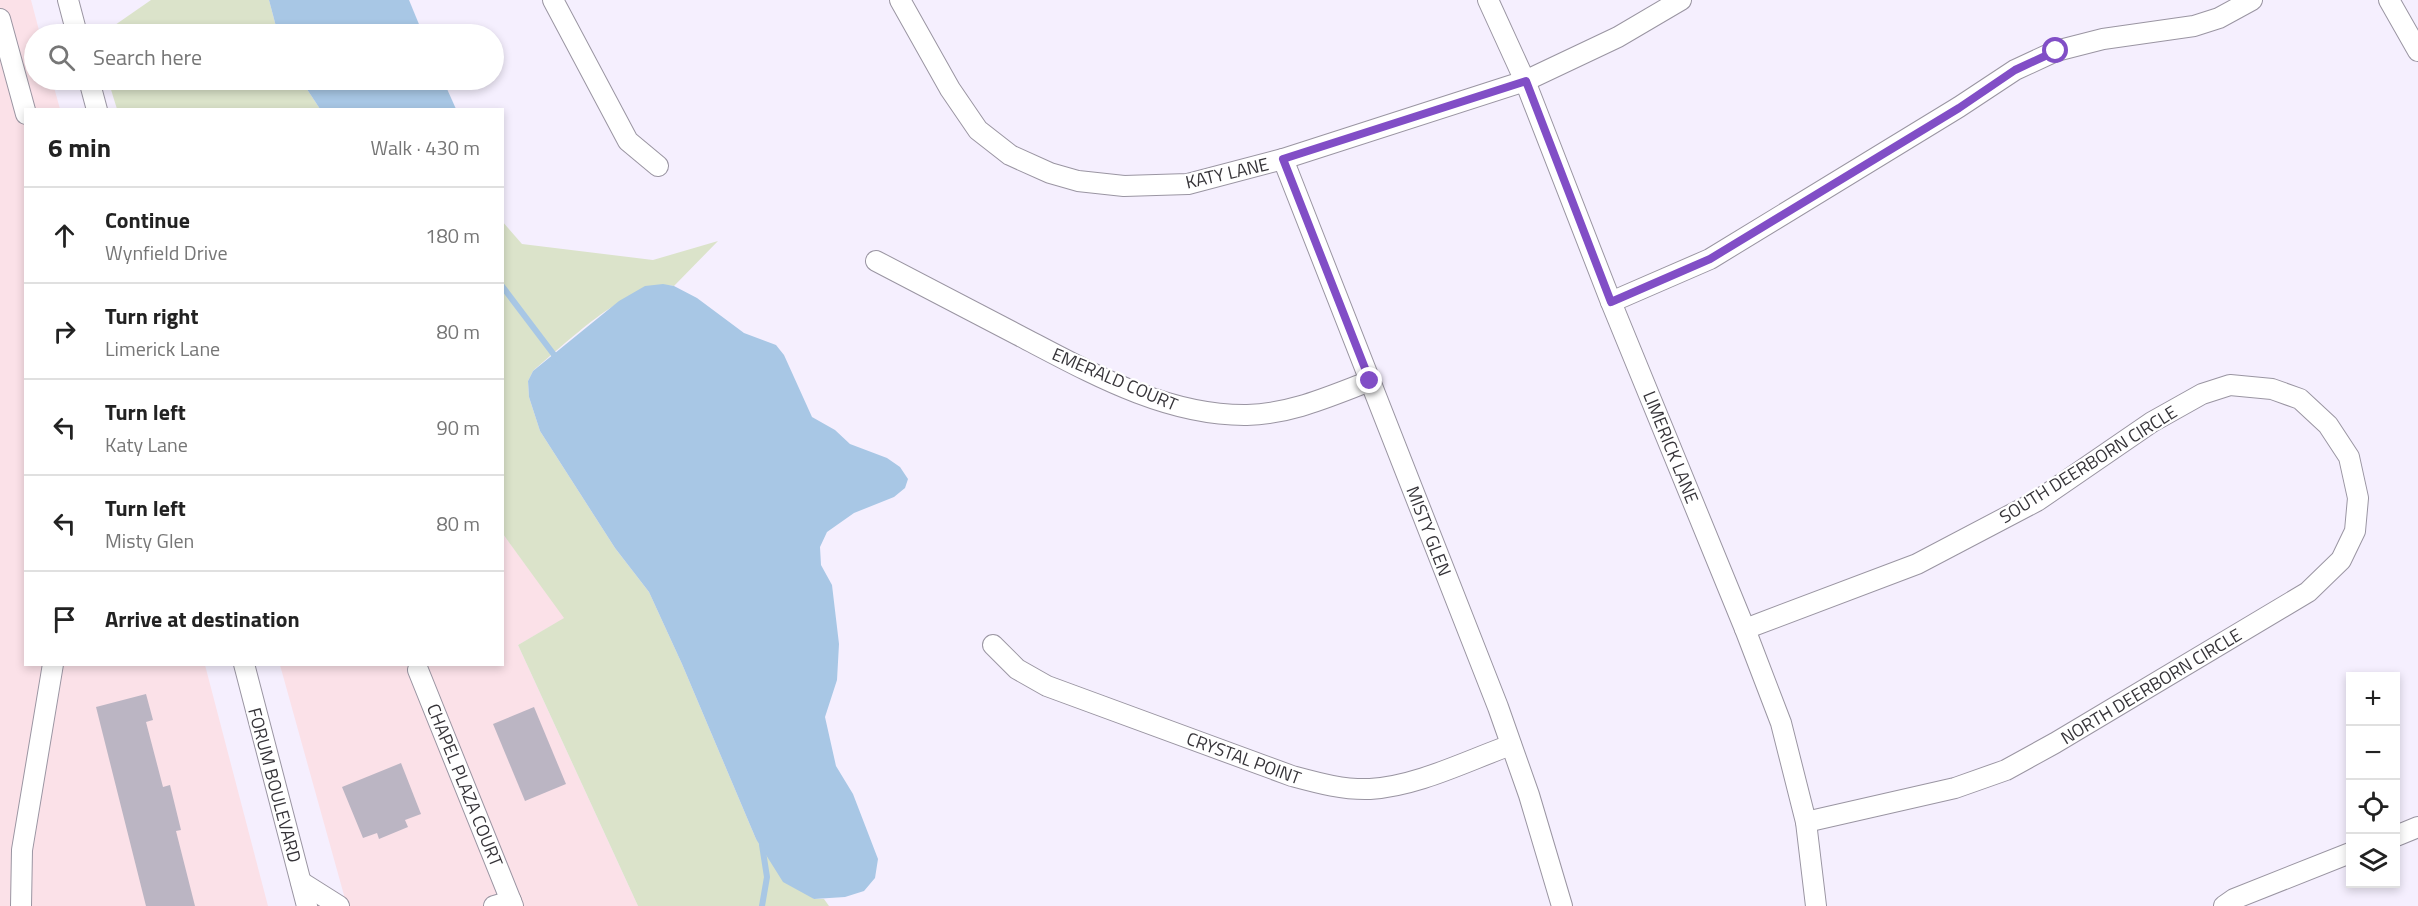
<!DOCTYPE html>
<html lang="en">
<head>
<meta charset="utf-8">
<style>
	body { margin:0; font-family:"Titillium Web",sans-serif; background:#f6f6f6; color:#222 }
	.controls { position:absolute; right:18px; bottom:18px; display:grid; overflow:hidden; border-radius:0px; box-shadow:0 3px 9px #0003 }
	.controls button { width:54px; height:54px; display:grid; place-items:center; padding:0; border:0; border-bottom:2px solid #e0e0e0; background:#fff; color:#222; font:30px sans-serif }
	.stop { position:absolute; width:18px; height:18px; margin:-14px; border:4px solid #814ec6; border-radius:50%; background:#fff }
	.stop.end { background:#814ec6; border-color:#fff; box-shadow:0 2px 6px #0008 }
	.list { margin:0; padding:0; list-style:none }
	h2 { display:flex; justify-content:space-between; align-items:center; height:78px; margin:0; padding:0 24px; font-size:26px }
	h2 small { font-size:20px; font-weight:400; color:#767676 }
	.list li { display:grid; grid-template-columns:39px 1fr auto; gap:18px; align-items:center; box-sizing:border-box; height:96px; padding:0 24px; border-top:2px solid #e0e0e0 }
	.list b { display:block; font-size:22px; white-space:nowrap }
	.list p { margin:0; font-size:20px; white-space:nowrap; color:#767676 }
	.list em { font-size:20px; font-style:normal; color:#767676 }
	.icon { flex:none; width:33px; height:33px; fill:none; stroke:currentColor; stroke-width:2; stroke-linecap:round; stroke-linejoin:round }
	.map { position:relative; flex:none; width:2418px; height:906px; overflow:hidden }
	.search { position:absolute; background:#fff; box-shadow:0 3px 9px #0003; left:24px; top:24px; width:480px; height:66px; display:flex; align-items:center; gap:15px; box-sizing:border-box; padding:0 21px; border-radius:33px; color:#767676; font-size:22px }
	.panel { position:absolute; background:#fff; box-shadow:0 3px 9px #0003; left:24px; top:108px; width:480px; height:558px; border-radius:0px }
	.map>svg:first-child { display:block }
	.commercial { fill:#fbe1e8 }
	.green { fill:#dbe3ca }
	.water { fill:#a8c7e5 }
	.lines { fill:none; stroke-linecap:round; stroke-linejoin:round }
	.stream { stroke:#a8c7e5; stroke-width:6 }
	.building { fill:#bbb5c3 }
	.minor-casing { stroke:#9a95a2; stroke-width:22 }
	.minor { stroke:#fff; stroke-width:20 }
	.route { stroke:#814ec6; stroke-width:8 }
	.labels { text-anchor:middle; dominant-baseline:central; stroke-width:4.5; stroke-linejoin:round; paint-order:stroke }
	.street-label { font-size:18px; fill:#363439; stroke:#fff }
</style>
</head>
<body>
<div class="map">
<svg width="2418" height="906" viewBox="0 0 2418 906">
	<rect width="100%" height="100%" fill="#f5effe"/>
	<g class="commercial">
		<polygon points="0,0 31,0 40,34 34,34 34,80 52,80 60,109 26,110 26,664 205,665 268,906 0,906"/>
		<polygon points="503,534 565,618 518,645 638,906 347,906 280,665 502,664"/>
	</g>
	<g class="green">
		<polygon points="151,0 269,0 278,34 102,34"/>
		<polygon points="108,80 301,80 320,109 117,109"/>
		<path d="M502,221L522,244L653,260L718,241L674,286C629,280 567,343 533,371L528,381L529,397L540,431L615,548L649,592L682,664L756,839L814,899H824L829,906H638L518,645L564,618L503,534Z"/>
	</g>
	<g class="water">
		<polygon points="269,0 409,0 423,34 278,34"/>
		<polygon points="301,80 443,80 456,109 320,109"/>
		<polygon points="663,284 674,286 697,298 744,333 776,345 784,355 812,417 835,430 850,444 887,458 900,467 908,479 905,488 894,497 854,513 827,532 820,547 821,565 832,585 839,644 837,680 825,717 836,766 853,794 878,859 875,878 864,891 845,897 814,899 783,882 756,839 682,664 649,592 615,548 540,431 529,397 528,381 533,371 619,301 645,286"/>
	</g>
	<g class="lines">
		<g class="stream">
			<polyline points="502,286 558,360"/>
			<polyline points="762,845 767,877 762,906"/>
		</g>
	</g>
	<g class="building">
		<polygon points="146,694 153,720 146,722 163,787 170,785 181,830 176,831 195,906 146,906 96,707"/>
		<polygon points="534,707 566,784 525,801 493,724"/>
		<polygon points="401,763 421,814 405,820 408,827 379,839 377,833 363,838 342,787"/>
	</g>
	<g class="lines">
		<defs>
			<g id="minor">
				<polyline points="68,0 77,34"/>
				<polyline points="553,0 628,141 658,166"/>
				<polyline points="900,0 950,89 978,130 1010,155 1050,173 1078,181 1124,186 1188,184 1283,159 1525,81 1618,37 1681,0"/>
				<polyline points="1488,0 1525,81 1611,302 1745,629 1781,723 1806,822 1816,906"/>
				<polyline points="2389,0 2418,51"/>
				<polyline points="0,19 26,114"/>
				<polyline points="89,80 97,110"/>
				<polyline points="1283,159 1498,707 1529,795 1562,906"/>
				<path d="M876,261C923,285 970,310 1018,335C1089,372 1165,416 1247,415C1291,414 1330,396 1370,381"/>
				<polyline points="1611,302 1710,259 1959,107 2015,70 2056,51 2103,39 2194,26 2219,18 2252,0"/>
				<polyline points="1745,629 1917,564 2037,501 2152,422 2202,394 2230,385 2272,389 2300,399 2328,425 2349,457 2358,498 2355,531 2341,560 2308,592 2055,743 2006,770 1955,788 1806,822"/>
				<path d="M993,645L1017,669L1047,686L1292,776C1318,783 1343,790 1370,789C1418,786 1466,761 1511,745"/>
				<polyline points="244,664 307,906"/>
				<polyline points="418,670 513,906"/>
				<polyline points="2396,836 2418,827"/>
				<polyline points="301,882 339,906"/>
				<polyline points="21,906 22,850 53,664"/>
				<polyline points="494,906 511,901"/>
				<polyline points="2224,906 2234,899 2350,853"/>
			</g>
		</defs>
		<use href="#minor" class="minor-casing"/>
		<use href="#minor" class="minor"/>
	</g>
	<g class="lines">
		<polyline class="route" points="1370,381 1283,159 1526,81 1611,302 1710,259 1959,108 2015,70 2056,51"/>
	</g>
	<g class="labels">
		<g class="street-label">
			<text transform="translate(1227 173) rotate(-13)">KATY LANE</text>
			<text transform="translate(1115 379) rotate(23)">EMERALD COURT</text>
			<text transform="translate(1671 447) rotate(68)">LIMERICK LANE</text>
			<text transform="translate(2088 464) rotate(-32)">SOUTH DEERBORN CIRCLE</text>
			<text transform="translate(1429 531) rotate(69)">MISTY GLEN</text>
			<text transform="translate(2151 686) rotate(-31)">NORTH DEERBORN CIRCLE</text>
			<text transform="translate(1244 758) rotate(20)">CRYSTAL POINT</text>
			<text transform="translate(275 785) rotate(75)">FORUM BOULEVARD</text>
			<text transform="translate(465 785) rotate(68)">CHAPEL PLAZA COURT</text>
		</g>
	</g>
</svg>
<div class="controls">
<button>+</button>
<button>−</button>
<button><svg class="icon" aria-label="locate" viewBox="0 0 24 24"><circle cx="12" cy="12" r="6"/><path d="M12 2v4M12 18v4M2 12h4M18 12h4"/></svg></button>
<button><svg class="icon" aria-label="layers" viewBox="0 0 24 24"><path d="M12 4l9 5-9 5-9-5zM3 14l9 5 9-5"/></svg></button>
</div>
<div class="stop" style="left:2056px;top:51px"></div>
<div class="stop end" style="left:1370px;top:381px"></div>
<div class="search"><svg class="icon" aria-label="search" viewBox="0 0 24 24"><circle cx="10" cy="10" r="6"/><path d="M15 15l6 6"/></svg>Search here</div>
<section class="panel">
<h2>6 min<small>Walk · 430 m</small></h2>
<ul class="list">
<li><svg class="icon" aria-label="ahead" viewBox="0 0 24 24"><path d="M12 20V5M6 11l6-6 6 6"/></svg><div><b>Continue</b><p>Wynfield Drive</p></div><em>180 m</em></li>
<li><svg class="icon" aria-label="right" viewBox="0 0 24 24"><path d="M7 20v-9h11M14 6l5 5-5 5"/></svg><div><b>Turn right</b><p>Limerick Lane</p></div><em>80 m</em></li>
<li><svg class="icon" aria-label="left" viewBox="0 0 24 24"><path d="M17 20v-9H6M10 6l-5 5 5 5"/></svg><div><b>Turn left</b><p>Katy Lane</p></div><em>90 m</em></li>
<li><svg class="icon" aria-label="left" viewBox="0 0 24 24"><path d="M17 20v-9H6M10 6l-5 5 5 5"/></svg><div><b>Turn left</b><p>Misty Glen</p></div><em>80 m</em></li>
<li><svg class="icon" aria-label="arrive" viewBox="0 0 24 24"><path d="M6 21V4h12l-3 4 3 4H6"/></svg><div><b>Arrive at destination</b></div></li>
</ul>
</section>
</div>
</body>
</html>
